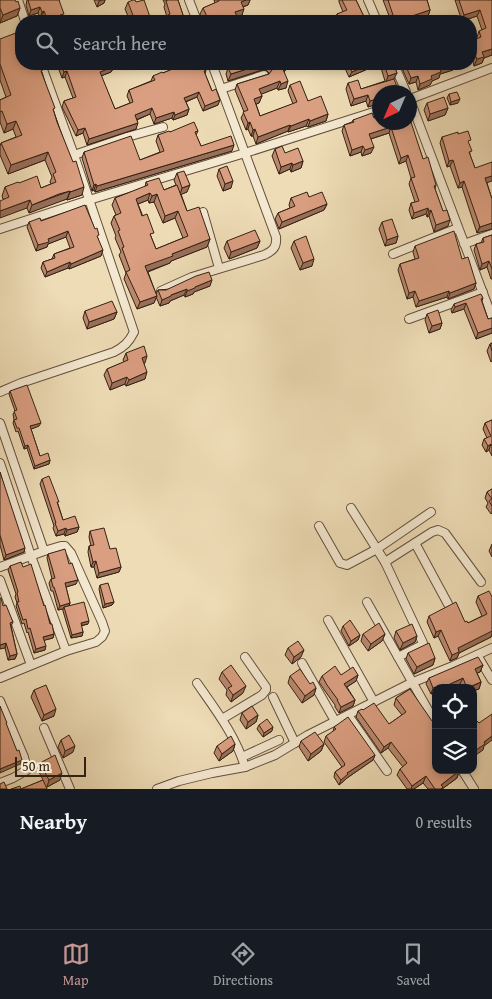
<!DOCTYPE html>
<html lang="en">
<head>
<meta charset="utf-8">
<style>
	body { margin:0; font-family:"Gentium Book Plus",serif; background:#242831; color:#f1f3f6 }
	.controls { position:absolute; right:15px; bottom:15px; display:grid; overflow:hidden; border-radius:10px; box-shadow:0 2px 8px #0003 }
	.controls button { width:45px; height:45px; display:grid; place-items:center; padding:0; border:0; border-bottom:1px solid #363941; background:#171b24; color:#f1f3f6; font:25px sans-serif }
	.compass { position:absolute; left:372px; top:85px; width:45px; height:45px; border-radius:50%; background:#171b24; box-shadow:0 2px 8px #0003; rotate:224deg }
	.scale { position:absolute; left:15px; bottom:12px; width:71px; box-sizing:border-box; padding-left:5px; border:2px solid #342213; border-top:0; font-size:14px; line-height:18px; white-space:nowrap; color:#342213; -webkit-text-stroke:4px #f4e8d0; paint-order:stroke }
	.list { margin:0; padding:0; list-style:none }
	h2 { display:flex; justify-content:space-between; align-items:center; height:65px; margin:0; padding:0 20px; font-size:21px }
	h2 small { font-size:16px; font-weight:400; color:#9ea1a6 }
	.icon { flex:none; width:28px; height:28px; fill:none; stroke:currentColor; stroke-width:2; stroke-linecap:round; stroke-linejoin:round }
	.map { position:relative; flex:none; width:492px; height:789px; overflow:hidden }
	.search { position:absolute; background:#171b24; box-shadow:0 2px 8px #0003; left:15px; right:15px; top:15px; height:55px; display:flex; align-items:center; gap:12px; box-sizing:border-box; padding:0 18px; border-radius:20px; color:#9ea1a6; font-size:19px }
	.sheet { height:140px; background:#171b24 }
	nav { display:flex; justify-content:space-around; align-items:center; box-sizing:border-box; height:70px; border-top:1px solid #363941; background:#171b24; font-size:14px; color:#9ea1a6 }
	nav a { display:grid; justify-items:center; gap:2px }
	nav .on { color:#c59692 }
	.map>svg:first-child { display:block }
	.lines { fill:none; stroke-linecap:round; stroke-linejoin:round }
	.minor-casing { stroke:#62503c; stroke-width:10 }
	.minor { stroke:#f4e8d0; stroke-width:8 }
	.wall { fill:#bb886e; stroke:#342213; fill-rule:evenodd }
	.shaded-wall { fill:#996f5a; stroke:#342213 }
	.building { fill:#da9e80; stroke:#342213; fill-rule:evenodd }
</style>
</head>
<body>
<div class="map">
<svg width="492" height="789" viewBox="0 0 492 789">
	<rect width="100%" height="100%" fill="#eedcb6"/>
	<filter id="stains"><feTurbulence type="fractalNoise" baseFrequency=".004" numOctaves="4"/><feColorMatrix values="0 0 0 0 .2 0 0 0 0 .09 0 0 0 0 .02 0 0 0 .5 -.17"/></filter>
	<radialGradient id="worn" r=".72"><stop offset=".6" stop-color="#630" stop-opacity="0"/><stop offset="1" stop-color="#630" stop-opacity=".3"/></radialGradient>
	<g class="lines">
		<defs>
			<g id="minor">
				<polyline points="18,0 25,21"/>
				<polyline points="189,0 197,21"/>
				<polyline points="368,0 377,21"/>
				<polyline points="394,64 406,92"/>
				<polyline points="221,89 264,75"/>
				<polyline points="410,99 492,68"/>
				<polyline points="410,100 492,317"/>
				<polyline points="74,155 127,137 163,127"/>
				<polyline points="203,212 219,268"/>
				<polyline points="0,229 89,200 245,153 380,110"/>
				<polyline points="464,244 492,234"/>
				<polyline points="393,254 458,228"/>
				<path d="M161,291L192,277L264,255C273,251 277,247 276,237L212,64"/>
				<polyline points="409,319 483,292"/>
				<path d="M0,392L21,383L114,352C124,347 129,342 134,332L74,155L41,64"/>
				<polyline points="0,423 44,551"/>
				<polyline points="0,463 31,556 66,651"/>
				<polyline points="351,508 385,562"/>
				<polyline points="319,526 340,563 347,565 377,549 431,512"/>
				<polyline points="415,543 448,604"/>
				<polyline points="0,567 44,551 61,546 65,546 71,553 102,622 105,631 102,637 96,642 66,651 0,678"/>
				<polyline points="0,580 31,665"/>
				<polyline points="367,602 436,724"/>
				<polyline points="328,620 374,702"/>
				<polyline points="477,655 492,680"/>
				<polyline points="398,657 422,645 423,643 385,562 432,532 438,530 445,533 481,582"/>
				<polyline points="302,663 335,721"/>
				<path d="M197,683C215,709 236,736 245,767"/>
				<polyline points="273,697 295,743"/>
				<polyline points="0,701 24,757 26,766 27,770 13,778 0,783"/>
				<polyline points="348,715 387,771"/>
				<polyline points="222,719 262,695 266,690 266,687 245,657"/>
				<polyline points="44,728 70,789"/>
				<polyline points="242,757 279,740"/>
				<polyline points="462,770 474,789"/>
				<polyline points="157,789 179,781 212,773 245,767 275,755 308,735 411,683 453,666 492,648"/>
			</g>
		</defs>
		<use href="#minor" class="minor-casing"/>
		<use href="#minor" class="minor"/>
	</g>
	<g class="wall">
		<polygon points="0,0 20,8 17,16 0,23"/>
		<polygon points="27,0 59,0 62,21 44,21 42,17 40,18 38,13 29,16 26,5"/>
		<polygon points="94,0 105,0 104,3 97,7"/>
		<polygon points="163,0 178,0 185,21 166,21 167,17 164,7 165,4"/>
		<polygon points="214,0 250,0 248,5 243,7 242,15 237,17 239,21 203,21 200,14 203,8 215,3"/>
		<polygon points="339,0 356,0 366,21 335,21 335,20 337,14 343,12 339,2"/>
		<polygon points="383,0 427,0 430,10 428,16 414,21 391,21"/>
		<polygon points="455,0 492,0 492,55 484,58 482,63 474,66 473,61 471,62 471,41 477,39 477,37 479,31 482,30 477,16 462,21"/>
		<polygon points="128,2 149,21 130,21 125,9"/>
		<polygon points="0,39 42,72 54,112 82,195 67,200 67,199 56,202 29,213 27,208 3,199 2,196 5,187 19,183 41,188 51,184 50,182 52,177 45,160 8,174 0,155 0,146 1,143 16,137 13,129 4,133 0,122 0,100 6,97 0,80"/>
		<polygon points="61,64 129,64 112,70 111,72 101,76 115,109 130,103 127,96 129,90 151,81 153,76 163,73 180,66 179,64 204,64 206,70 205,74 218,105 203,111 197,97 186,102 189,109 187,115 173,120 172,118 154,124 150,114 137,120 136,129 87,145 83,133 76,136 62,107 64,101 73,98 65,77 62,78 59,70 61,65"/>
		<polygon points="238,64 287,64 287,65 285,71 284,72 286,88 278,90 277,88 261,94 262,96 259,103 256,104 260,116 293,104 288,91 290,85 308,101 328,114 326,121 308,127 306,126 288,132 288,131 256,144 253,136 251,136 248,129 246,130 241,118 244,112 235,90 237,84 269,74 269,73 266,70 262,70 228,81 226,74 228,68"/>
		<polygon points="343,64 378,64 377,65 349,77"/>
		<polygon points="382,64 393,64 397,73 380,92 380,103 368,107 366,101 351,106 346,89 348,83 361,89 385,81 381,68"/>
		<polygon points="400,64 466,64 454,68 453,70 440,74 439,78 432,81 430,85 418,90 416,82 409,84"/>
		<polygon points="449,94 458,103 450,105 447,98"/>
		<polygon points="427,103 448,108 445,115 428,121 424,110"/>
		<polygon points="374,118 410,122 423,159 436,185 435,189 448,226 434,232 429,216 427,217 426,214 412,219 409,210 411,203 415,202 409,184 411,178 406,161 399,164 389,133 371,139 371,153 362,156 361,152 350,156 342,131 344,125 352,122 353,120"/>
		<polygon points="198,131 196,135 201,146 232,151 95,192 94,190 92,191 82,158 84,152 140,160 160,152 156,141 158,135 170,132"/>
		<polygon points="458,134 469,144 470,155 475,168 487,183 492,199 477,233 462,187 458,188 450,166 447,167 440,143 442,137"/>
		<polygon points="275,149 303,161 301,168 291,172 290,169 279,174 272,156"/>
		<polygon points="219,169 231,188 223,191 217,176"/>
		<path d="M177,173L187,192L181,194L187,211L210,239L207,247L171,261L170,263L148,272L156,294L158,290L210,286L194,292L193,294L185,297L184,295L170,301L169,303L160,306L156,297L154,303L137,309L124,279L126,273L119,255L121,252L115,238L116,236L111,223L114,216L116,215L112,205L115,198L145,187L146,182L164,190L176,185L174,180ZM148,200L149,203L154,202L163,223L175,218L183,238L156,249L138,204Z"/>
		<polygon points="309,197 327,204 324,210 279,229 275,219 278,213 290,208 289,205 291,198"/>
		<polygon points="41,221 98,238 101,256 69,269 68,268 45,277 41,268 43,262 52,259 54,254 70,248 66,237 48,244 47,247 36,251 27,227 29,222"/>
		<polygon points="382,222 398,236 396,243 385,246 379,229"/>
		<polygon points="492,235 492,279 491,279 487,267 480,270 474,250 476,244 481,243 483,238"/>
		<polygon points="227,241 260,241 257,248 229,259 224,248"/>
		<polygon points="294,241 312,266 300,270 291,248"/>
		<polygon points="415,246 462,259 476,283 474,289 448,299 447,297 416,307 413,297 407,299 398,270 400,264 415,259 413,252"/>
		<polygon points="483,298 482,301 488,319 492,318 492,333 476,339 464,309 452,313 451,310 454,304"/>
		<polygon points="85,311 117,312 114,319 87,329 83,318"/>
		<polygon points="427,314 442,323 440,329 429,333 425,320"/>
		<polygon points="492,343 492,361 491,362 487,351 490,344"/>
		<polygon points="126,353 145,363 144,363 145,379 126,386 125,384 110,390 104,375 107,369 124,362 123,360"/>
		<polygon points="10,391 39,426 31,429 40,456 50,460 49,464 34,469 27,448 24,449 18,431 16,432 13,423 14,420 13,414 15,411 9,394"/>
		<polygon points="492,420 492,456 489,450 486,452 482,445 484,439 487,438 483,429 485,423"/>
		<polygon points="0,472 24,552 4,560 0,545"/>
		<polygon points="42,479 58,504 63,520 79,527 77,532 65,536 64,534 56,536 53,528 54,526 40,484"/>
		<polygon points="492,489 492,513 491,514 486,507 488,503 485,498 487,492"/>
		<polygon points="90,531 110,549 121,567 119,572 97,578 94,567 91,567 88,552 89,546 91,546 89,537"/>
		<polygon points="492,544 492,557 489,551"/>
		<polygon points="48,554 69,564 76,584 66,587 70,603 69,606 88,624 81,626 83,632 82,636 71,638 63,611 63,609 58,610 53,591 51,591 49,583 51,579 52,579 47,558"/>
		<polygon points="10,566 23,567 44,606 54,634 53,638 44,640 45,650 34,653 28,632 27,633 24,623 22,624 16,606 17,603 15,597 16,594 8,570"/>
		<polygon points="100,585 114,602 112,605 103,608 99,589"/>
		<polygon points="478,596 492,597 492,634 491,637 459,653 457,658 450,661 438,636 434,638 427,622 429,616 468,623 482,616 476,602"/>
		<polygon points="3,606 13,622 11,626 17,654 15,659 8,660 5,648"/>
		<polygon points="343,626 360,635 358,640 349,646 341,631"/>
		<polygon points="396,631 417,636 415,642 400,650 394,638"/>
		<polygon points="363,634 385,634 382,641 368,651 361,641"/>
		<polygon points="288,648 301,657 292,664 285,655"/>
		<polygon points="408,653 435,658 433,665 414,674 406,659"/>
		<polygon points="483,665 480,672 477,673 481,682 479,689 473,691 473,688 462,688 460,684 452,688 436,688 436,700 433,693 431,694 426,684 429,678"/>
		<polygon points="222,672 243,693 231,702 226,695 227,690 219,679"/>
		<polygon points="341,675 358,675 356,681 347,687 355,700 353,706 339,713 335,707 335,705 325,691 319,682 322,676"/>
		<polygon points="290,676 310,684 316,688 314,695 302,703 288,683"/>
		<polygon points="410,689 436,770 459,771 457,778 442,789 428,789 423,783 414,789 407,789 397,775 400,769 403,767 388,748 381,753 356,717 358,711 389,724 402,715 394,705 396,698"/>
		<polygon points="34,690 54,716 42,721 31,697"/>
		<polygon points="242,713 258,715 256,722 246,729 240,720"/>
		<polygon points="259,725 272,731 263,737 257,729"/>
		<polygon points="334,727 375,755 373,760 347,778 346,779 339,785 334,777 335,772 342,767 324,742 326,736 333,732"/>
		<polygon points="61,740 73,752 63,758 58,747"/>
		<polygon points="301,741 324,744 321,751 308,761 299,747"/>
		<polygon points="235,744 233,751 219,761 214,753 217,746"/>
		<polygon points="40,763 60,780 47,787 21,789 43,780 38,770"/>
	</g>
	<g class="shaded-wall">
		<polygon points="102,0 105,0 104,3 97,7 99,1"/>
		<polygon points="246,0 250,0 248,5 239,8 241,2"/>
		<polygon points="40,7 38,13 29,16 31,10"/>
		<polygon points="20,8 17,16 0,23 3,15"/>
		<polygon points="244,9 242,15 233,19 235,12"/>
		<polygon points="430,10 428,16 414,21 412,16"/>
		<polygon points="480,10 477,16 462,21 464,15"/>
		<polygon points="44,11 42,17 40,18 42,12"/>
		<polygon points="150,17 149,21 139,21"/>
		<polygon points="492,49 492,55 484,58 482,63 474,66 477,59 482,52"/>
		<polygon points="475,55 473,61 471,62 471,57"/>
		<polygon points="116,64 129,64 112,70 111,72 98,77 100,72"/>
		<polygon points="263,64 268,64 266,70 262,70 228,81 231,74"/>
		<polygon points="369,64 378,64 377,65 349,77 352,72"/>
		<polygon points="454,64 466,64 454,68 453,70 440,74 439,78 432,81 430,85 418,90 420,84 431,76 440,69"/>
		<polygon points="287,65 285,71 280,73 282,67"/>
		<polygon points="67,71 65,77 62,78 64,72"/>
		<polygon points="397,73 394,79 386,82 388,76"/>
		<polygon points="418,76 416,82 409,84 411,78"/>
		<polygon points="280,81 277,88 257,96 259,89"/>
		<polygon points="288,81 286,88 278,90 281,84"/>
		<polygon points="199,92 197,97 182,103 184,98"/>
		<polygon points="368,95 366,101 351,106 354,99"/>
		<polygon points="262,96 259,103 252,106 254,99"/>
		<polygon points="380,98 380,103 368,107 370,101"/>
		<polygon points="460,99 458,103 450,105 451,102"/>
		<polygon points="220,100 218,105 203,111 205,106"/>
		<polygon points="152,108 150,114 133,121 135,115"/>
		<polygon points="448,108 445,115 428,121 430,114"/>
		<polygon points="189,109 187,115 173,120 175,115"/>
		<polygon points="174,112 172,118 154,124 156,118"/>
		<polygon points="328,114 326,121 308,127 310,121"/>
		<polygon points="309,119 306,126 288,132 291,126"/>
		<polygon points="16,121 13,129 4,133 7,124"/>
		<polygon points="250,122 248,129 246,130 248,123"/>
		<polygon points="138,123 136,129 87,145 89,139"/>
		<polygon points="290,125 288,131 256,144 258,137"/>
		<polygon points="391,127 389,133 367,140 369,134"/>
		<polygon points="85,128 83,133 76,136 78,130"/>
		<polygon points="255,129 253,136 251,136 253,130"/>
		<polygon points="234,145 232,151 95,192 97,186"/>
		<polygon points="363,146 361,152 350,156 352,150"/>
		<polygon points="374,147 371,153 362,156 365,150"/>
		<polygon points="48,152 45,160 8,174 11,165"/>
		<polygon points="408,155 406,161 399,164 401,158"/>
		<polygon points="453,160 450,166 447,167 449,161"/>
		<polygon points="303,161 301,168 291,172 293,165"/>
		<polygon points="292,163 290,169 279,174 281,167"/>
		<polygon points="492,176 492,181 483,184 485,178"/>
		<polygon points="233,181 231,188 223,191 225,184"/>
		<polygon points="464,181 462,187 458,188 460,183"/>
		<polygon points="96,184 94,190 92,191 94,185"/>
		<polygon points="190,185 187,192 180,195 182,188"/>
		<polygon points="84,187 82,195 67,200 70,192"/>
		<polygon points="70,191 67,199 29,213 32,205"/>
		<polygon points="150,193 148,200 133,206 136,199"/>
		<polygon points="157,194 154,202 149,203 152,196"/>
		<polygon points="30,200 27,208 0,218 0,211"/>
		<polygon points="327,204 324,210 279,229 282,222"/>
		<polygon points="428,208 426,214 412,219 414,213"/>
		<polygon points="431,210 429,216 427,217 429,211"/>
		<polygon points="178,211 175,218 163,223 165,216"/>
		<polygon points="450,220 448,226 434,232 436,225"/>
		<polygon points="492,223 492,229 477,233 480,227"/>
		<polygon points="68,231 66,237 48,244 47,247 36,251 38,245 48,239"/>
		<polygon points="398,236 396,243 385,246 387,240"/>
		<polygon points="210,239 207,247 171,261 170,263 143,273 145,266 172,254"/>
		<polygon points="260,241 257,248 229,259 231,252"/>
		<polygon points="103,250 101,256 69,269 71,264"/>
		<polygon points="314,259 312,266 300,270 303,263"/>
		<polygon points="489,261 487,267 480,270 482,264"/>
		<polygon points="70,262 68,268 45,277 47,272"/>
		<polygon points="212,280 210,286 194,292 193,294 185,297 187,291 195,287"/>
		<polygon points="476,283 474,289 448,299 450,293"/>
		<polygon points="187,289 184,295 170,301 169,303 160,306 162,300 171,295"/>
		<polygon points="415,291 413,297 407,299 409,293"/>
		<polygon points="449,291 447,297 416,307 419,301"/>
		<polygon points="157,296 154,303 137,309 140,302"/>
		<polygon points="466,303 464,309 452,313 455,307"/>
		<polygon points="117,312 114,319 87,329 89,322"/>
		<polygon points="442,323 440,329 429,333 432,326"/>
		<polygon points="492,328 492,333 476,339 478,333"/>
		<polygon points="147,356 145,363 139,365 142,358"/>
		<polygon points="147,372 145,379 126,386 129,380"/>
		<polygon points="127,377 125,384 110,390 112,383"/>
		<polygon points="41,423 39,426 29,430 30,426"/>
		<polygon points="491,444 489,450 486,452 488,446"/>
		<polygon points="28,445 27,448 24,449 25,446"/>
		<polygon points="50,460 49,464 34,469 35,466"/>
		<polygon points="79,527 77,532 65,536 67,530"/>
		<polygon points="66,528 64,534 56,536 58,531"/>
		<polygon points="25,548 24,552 4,560 6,555"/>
		<polygon points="96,561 94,567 91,567 93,562"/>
		<polygon points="121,567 119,572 97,578 99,573"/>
		<polygon points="78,580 76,584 63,588 65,583"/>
		<polygon points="114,602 112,605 103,608 105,604"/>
		<polygon points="70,603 68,607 64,607 63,609 58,610 60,606"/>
		<polygon points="89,621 88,624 79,626 81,623"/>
		<polygon points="492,628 492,634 491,637 459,653 457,658 450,661 452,655 458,648"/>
		<polygon points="441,630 438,636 434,638 436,632"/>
		<polygon points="83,632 82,636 71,638 72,635"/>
		<polygon points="54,634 53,638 42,641 43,637"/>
		<polygon points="385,634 382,641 368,651 371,644"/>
		<polygon points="360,635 358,640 349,646 351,641"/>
		<polygon points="417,636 415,642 400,650 403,643"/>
		<polygon points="6,643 5,648 0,649 0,645"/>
		<polygon points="46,646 45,650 34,653 36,649"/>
		<polygon points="304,650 301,657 292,664 294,657"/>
		<polygon points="17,654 15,659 8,660 10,656"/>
		<polygon points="435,658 433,665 414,674 417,667"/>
		<polygon points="483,665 480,672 473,675 475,669"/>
		<polygon points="358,675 356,681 342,690 344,684"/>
		<polygon points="463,678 460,684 452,688 446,688 448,685"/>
		<polygon points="481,682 479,689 473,691 473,688 469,688"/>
		<polygon points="246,686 243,693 231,702 233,695"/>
		<polygon points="435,687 433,693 431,694 433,688"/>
		<polygon points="316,688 314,695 302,703 305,696"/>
		<polygon points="355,700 353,706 339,713 341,707"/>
		<polygon points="56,709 54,716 42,721 44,715"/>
		<polygon points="258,715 256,722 246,729 248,722"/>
		<polygon points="273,727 272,731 263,737 264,733"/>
		<polygon points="492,736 492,740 484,746 483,750 473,757 473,752 484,742"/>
		<polygon points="391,742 388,748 381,753 384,747"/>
		<polygon points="235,744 233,751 219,761 222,754"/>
		<polygon points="324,744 321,751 308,761 311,754"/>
		<polygon points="75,746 73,752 63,758 65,751"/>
		<polygon points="375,755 373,760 347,778 346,779 339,785 341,780 347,773"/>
		<polygon points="22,760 20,764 0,773 0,769"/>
		<polygon points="459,771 457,778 442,789 440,789 441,785"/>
		<polygon points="62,773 60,780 47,787 49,780"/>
		<polygon points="426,776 423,783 414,789 411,789 412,786"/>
	</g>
	<g class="building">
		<polygon points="0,0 15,0 16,2 18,1 20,8 3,15 0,8"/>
		<polygon points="28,0 59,0 64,14 60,15 62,21 48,21 44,11 42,12 40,7 31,10"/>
		<polygon points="133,0 135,0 136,2 144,0 150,17 139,21 135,21 128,2"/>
		<polygon points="167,0 178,0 185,21 170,21 168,15 170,14 166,1 167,1"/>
		<polygon points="219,0 246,0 241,2 244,9 235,12 239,21 209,21 203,8 219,1"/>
		<polygon points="342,0 356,0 366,21 340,21 337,14 347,10"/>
		<polygon points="388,0 427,0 430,10 412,16 413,21 395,21"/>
		<polygon points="459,0 492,0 492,49 482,52 484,57 477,59 475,55 471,57 471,41 481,37 479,31 486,28 480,10 464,15"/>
		<polygon points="21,31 21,64 40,64 43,70 41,71 55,108 53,109 57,122 73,162 76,161 84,187 70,192 70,191 59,194 32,205 30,200 0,211 0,201 9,197 5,187 18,182 19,183 37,176 41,188 56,182 53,174 56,172 48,152 11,165 1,143 22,135 16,121 7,124 2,111 0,112 0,100 11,95 0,64 0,39"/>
		<polygon points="64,64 116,64 112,65 113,67 100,72 115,109 133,102 129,90 155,80 153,76 162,72 163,73 184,64 204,64 206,70 204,71 212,91 216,89 220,100 205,106 199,92 184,98 189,109 175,115 174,112 156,118 152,108 135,115 138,123 89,139 85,128 78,130 64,101 76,97 67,71 64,72 61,65"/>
		<polygon points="238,64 263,64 231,74 228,68"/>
		<polygon points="269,64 287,64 287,65 282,67 288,81 281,84 280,81 259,89 262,96 254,99 260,116 297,102 290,85 300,81 308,101 321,96 328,114 310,121 309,119 291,126 290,125 258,137 255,129 253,130 250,122 248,123 243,112 248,110 237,84 269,74 272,70 271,66"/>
		<polygon points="348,64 369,64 352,72"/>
		<polygon points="384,64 393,64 397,73 388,76"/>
		<polygon points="405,64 455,64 440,69 441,72 431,76 432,79 420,84 418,76 411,78"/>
		<polygon points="394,79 399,92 380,92 380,98 370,101 368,95 354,99 348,83 358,80 361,89"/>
		<polygon points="457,92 460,99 451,102 449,94"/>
		<polygon points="444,97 448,108 430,114 427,103"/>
		<polygon points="372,113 374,118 380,116 380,122 410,122 410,119 423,159 428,157 436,185 434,186 443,211 447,210 450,220 436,225 431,210 429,211 428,208 414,213 411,203 419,201 411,178 415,177 408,155 401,158 391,127 369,134 374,147 365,150 363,146 352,150 344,125 354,122 353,120"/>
		<polygon points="194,122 198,131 195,132 201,146 231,136 234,145 97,186 96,184 94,185 84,152 131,136 140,160 164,151 158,135 169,131 170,132"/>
		<polygon points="468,131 471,140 468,141 472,151 469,152 475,168 492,162 492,176 485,178 492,199 492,223 480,227 464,181 460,183 453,160 449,161 442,137 458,132 458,134"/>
		<polygon points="282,146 285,153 298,148 303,161 293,165 292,163 281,167 275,149"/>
		<polygon points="227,166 233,181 225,184 219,169"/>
		<polygon points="184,171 190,185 182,188 177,173"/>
		<path d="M159,178L164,190L177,185L187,211L199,207L210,239L172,254L173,256L145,266L157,296L140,302L126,272L130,270L122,248L124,247L118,231L120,230L114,216L121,213L115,198L148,185L146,182ZM150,193L152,196L157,194L165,216L178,211L188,236L156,249L150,234L154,233L147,214L142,216L136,199Z"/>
		<polygon points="307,192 309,197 322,192 327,204 282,222 278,213 295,206 291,198"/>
		<polygon points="85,205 95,229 97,228 99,235 97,236 103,250 71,264 70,262 47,272 43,262 55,258 54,254 74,247 68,231 48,239 49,242 38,245 29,222 40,218 41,221"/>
		<polygon points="392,219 398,236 387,240 382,222"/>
		<polygon points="255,230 260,241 231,252 227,241"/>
		<polygon points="454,231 462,259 468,257 476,283 450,293 449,291 419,301 415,291 409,293 400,264 419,258 415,246"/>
		<polygon points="492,235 492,269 489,261 482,264 476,244 484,242 483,238"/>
		<polygon points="306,236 314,259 303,263 294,241"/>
		<polygon points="209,272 212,280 195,287 195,288 187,291 187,289 171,295 171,296 162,300 158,290 166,290 196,276"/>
		<polygon points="481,294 483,298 481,299 488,319 492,318 492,328 478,333 466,303 455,307 454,304"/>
		<polygon points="112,301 117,312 89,322 85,311"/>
		<polygon points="438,310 442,323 432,326 427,314"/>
		<polygon points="492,343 492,351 490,344"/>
		<polygon points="144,346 147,356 142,358 147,372 129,380 127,377 112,383 107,369 128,360 126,353"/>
		<polygon points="27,385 41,423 30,426 40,456 48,453 50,460 35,466 28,445 25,446 19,428 17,428 14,420 17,419 14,411 17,410 10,391"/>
		<polygon points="492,420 492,446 491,444 488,446 484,439 491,436 485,423"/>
		<polygon points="0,472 25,548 6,555 0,535"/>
		<polygon points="49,476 59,502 57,502 63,520 75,516 79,527 67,530 66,528 58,531 55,523 56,523 42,479"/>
		<polygon points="492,489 492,506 489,501 492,499 487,492"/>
		<polygon points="104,528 110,549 116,548 121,567 99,573 96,561 93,562 89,546 94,545 90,531"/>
		<polygon points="65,549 69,564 72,563 78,580 65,583 70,603 60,606 54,587 53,587 51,579 55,578 48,554"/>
		<polygon points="21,562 23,567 31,564 44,606 45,605 50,624 52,624 54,634 43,637 46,646 36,649 30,628 28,629 26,619 23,620 17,602 19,602 17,593 18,592 10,566"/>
		<polygon points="108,583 114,602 105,604 100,585"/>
		<polygon points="489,591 492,597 492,631 458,648 459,652 452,655 441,630 436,632 429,616 456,602 465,622 467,621 468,623 487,614 478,596"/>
		<polygon points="0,598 1,598 3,606 6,605 13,622 10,623 17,654 10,656 6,643 0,645"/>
		<polygon points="84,602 89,621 81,623 83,632 72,635 64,607"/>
		<polygon points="350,620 360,635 351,641 343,626"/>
		<polygon points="379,623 385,634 371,644 363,634"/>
		<polygon points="412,624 417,636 403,643 396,631"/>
		<polygon points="298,641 304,650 294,657 288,648"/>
		<polygon points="429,643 435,658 417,667 408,653"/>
		<polygon points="478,657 483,665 475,669 481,682 467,688 463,678 448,685 449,688 436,688 435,687 433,688 429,678"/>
		<polygon points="231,665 246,686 233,695 228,688 232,686 222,672"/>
		<polygon points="335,666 341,675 353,667 358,675 344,684 355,700 341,707 337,700 338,700 327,685 322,676"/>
		<polygon points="300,669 310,684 313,682 316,688 305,696 290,676"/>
		<polygon points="46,685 56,709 44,715 34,690"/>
		<polygon points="410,689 432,721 433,720 436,723 436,730 433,732 436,735 436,770 459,770 459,771 441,785 443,787 441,789 435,789 426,776 412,786 400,769 407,763 391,742 384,747 358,711 362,709 363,710 374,703 389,724 406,712 396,698"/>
		<polygon points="0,706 7,723 6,723 17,751 19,750 22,760 0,769"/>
		<polygon points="252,706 258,715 248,722 242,713"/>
		<polygon points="492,714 492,736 484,742 485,744 473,752 473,724 477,721 479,723"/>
		<polygon points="348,717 375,755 347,773 348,774 341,780 335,772 345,765 344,765 345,764 326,736 336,729 334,727"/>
		<polygon points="267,719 273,727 264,733 259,725"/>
		<polygon points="315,732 324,744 311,754 301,741"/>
		<polygon points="69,735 75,746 65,751 61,740"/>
		<polygon points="231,736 235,744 222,754 217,746"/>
		<polygon points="55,755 62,773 49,780 40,763"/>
		<polygon points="43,780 47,789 11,789 20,786 21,789"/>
		<polygon points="4,782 7,789 0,789 0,784"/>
	</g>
	<rect width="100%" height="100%" filter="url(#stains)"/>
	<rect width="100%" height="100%" fill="url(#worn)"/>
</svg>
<div class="controls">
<button><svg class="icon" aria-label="locate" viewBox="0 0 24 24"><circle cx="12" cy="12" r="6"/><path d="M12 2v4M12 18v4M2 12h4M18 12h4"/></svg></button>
<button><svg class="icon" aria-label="layers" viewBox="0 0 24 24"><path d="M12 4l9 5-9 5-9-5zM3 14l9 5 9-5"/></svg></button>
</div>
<svg class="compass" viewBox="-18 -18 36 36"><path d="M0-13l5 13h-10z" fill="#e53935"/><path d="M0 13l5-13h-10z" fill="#9ea1a6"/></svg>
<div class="scale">50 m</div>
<div class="search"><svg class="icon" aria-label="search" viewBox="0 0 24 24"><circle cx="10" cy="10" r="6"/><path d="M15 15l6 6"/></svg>Search here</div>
</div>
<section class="sheet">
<h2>Nearby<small>0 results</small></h2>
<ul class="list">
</ul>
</section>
<nav>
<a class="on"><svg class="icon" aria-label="map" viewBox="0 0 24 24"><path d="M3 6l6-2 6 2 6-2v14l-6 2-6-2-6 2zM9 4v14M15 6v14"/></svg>Map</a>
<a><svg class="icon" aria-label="directions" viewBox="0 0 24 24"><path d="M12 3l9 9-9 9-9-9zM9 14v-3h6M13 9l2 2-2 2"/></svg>Directions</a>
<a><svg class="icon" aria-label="saved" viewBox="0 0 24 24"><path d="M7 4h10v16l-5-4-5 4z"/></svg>Saved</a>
</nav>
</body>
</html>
